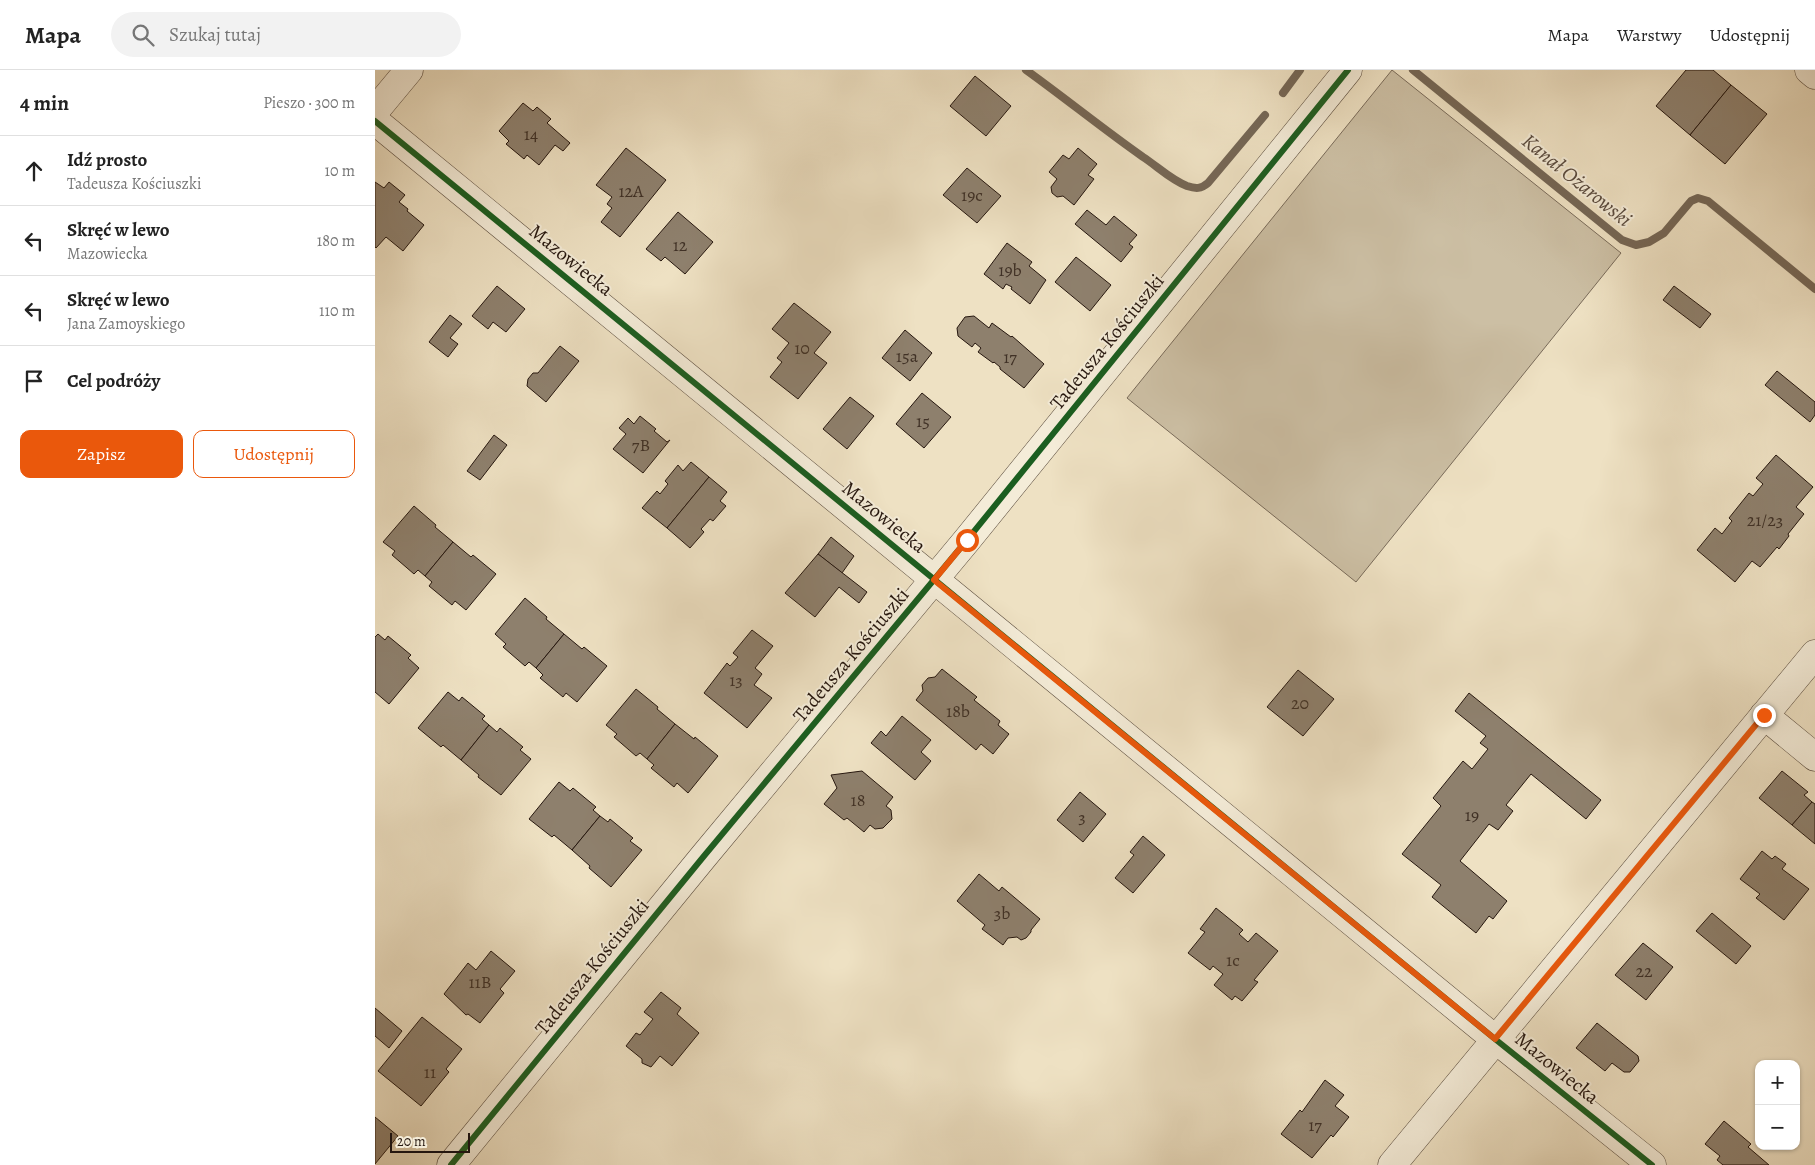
<!DOCTYPE html>
<html lang="pl">
<head>
<meta charset="utf-8">
<style>
	body { margin:0; font-family:Alegreya,serif; background:#f2f2f2; color:#222 }
	.controls { position:absolute; right:15px; bottom:15px; display:grid; overflow:hidden; border-radius:10px; box-shadow:0 1px 4px #0004 }
	.controls button { width:45px; height:45px; display:grid; place-items:center; padding:0; border:0; border-bottom:1px solid #e0e0e0; background:#fff; color:#222; font:25px sans-serif }
	.scale { position:absolute; left:15px; bottom:12px; width:80px; box-sizing:border-box; padding-left:5px; border:2px solid #26170f; border-top:0; font-size:14px; line-height:18px; white-space:nowrap; color:#26170f; -webkit-text-stroke:4px #f4ecd8; paint-order:stroke }
	.stop { position:absolute; width:15px; height:15px; margin:-11px; border:4px solid #ea580c; border-radius:50%; background:#fff }
	.stop.end { background:#ea580c; border-color:#fff; box-shadow:0 1px 5px #0008 }
	.list { margin:0; padding:0; list-style:none }
	h2 { display:flex; justify-content:space-between; align-items:center; height:65px; margin:0; padding:0 20px; font-size:21px }
	h2 small { font-size:16px; font-weight:400; color:#767676 }
	.list li { display:grid; grid-template-columns:32px 1fr auto; gap:15px; align-items:center; box-sizing:border-box; height:70px; padding:0 20px; border-top:1px solid #e0e0e0 }
	.list b { display:block; font-size:19px; white-space:nowrap }
	.list p { margin:0; font-size:16px; white-space:nowrap; color:#767676 }
	.list em { font-size:16px; font-style:normal; color:#767676 }
	.actions { display:flex; gap:10px; padding:15px 20px }
	.actions a { flex:1; padding:11px 0; border:1px solid #ea580c; border-radius:10px; text-align:center; font-size:18px; color:#ea580c }
	.actions .main { background:#ea580c; color:#fff }
	.icon { flex:none; width:28px; height:28px; fill:none; stroke:currentColor; stroke-width:2; stroke-linecap:round; stroke-linejoin:round }
	.map { position:relative; flex:none; width:1440px; height:1095px; overflow:hidden }
	header { display:flex; align-items:center; gap:30px; box-sizing:border-box; height:70px; padding:0 25px; background:#fff; border-bottom:1px solid #e0e0e0 }
	header strong { font-size:24px }
	nav { display:flex; gap:28px; margin-inline-start:auto; font-size:18px }
	.search { width:350px; height:45px; background:#f2f2f2; display:flex; align-items:center; gap:12px; box-sizing:border-box; padding:0 18px; border-radius:28px; color:#767676; font-size:19px }
	main { display:flex }
	aside { flex:1; background:#fff }
	.map>svg:first-child { display:block }
	.green { fill:#ccbfa4; stroke:#796b5a }
	.lines { fill:none; stroke-linecap:round; stroke-linejoin:round }
	.stream { stroke:#756756; stroke-width:8 }
	.building { fill:#8e806d; stroke:#26170f }
	.minor-casing { stroke:#584a3c; stroke-width:29 }
	.minor { stroke:#f4ecd8; stroke-width:28 }
	.cycleway-casing { stroke:#f4ecd8; stroke-width:9 }
	.cycleway { stroke:#1b5e20; stroke-width:6 }
	.route { stroke:#ea580c; stroke-width:6 }
	.labels { text-anchor:middle; dominant-baseline:central; stroke-width:4; stroke-linejoin:round; paint-order:stroke }
	.number-label { font-size:18px; fill:#403126 }
	.street-label { font-size:20px; fill:#26170f; stroke:#f4ecd8 }
	.water-label { font-size:21px; font-style:italic; fill:#5b4c3f; stroke:#f4ecd8 }
</style>
</head>
<body>
<header>
<strong>Mapa</strong>
<div class="search"><svg class="icon" aria-label="search" viewBox="0 0 24 24"><circle cx="10" cy="10" r="6"/><path d="M15 15l6 6"/></svg>Szukaj tutaj</div>
<nav><a>Mapa</a><a>Warstwy</a><a>Udostępnij</a></nav>
</header>
<main>
<aside>
<h2>4 min<small>Pieszo · 300 m</small></h2>
<ul class="list">
<li><svg class="icon" aria-label="ahead" viewBox="0 0 24 24"><path d="M12 20V5M6 11l6-6 6 6"/></svg><div><b>Idź prosto</b><p>Tadeusza Kościuszki</p></div><em>10 m</em></li>
<li><svg class="icon" aria-label="left" viewBox="0 0 24 24"><path d="M17 20v-9H6M10 6l-5 5 5 5"/></svg><div><b>Skręć w lewo</b><p>Mazowiecka</p></div><em>180 m</em></li>
<li><svg class="icon" aria-label="left" viewBox="0 0 24 24"><path d="M17 20v-9H6M10 6l-5 5 5 5"/></svg><div><b>Skręć w lewo</b><p>Jana Zamoyskiego</p></div><em>110 m</em></li>
<li><svg class="icon" aria-label="arrive" viewBox="0 0 24 24"><path d="M6 21V4h12l-3 4 3 4H6"/></svg><div><b>Cel podróży</b></div></li>
</ul>
<div class="actions"><a class="main">Zapisz</a><a>Udostępnij</a></div>
</aside>
<div class="map">
<svg width="1440" height="1095" viewBox="0 0 1440 1095">
	<rect width="100%" height="100%" fill="#eee1c3"/>
	<filter id="stains"><feTurbulence type="fractalNoise" baseFrequency=".004" numOctaves="4"/><feColorMatrix values="0 0 0 0 .2 0 0 0 0 .09 0 0 0 0 .02 0 0 0 .5 -.17"/></filter>
	<radialGradient id="worn" r=".72"><stop offset=".6" stop-color="#630" stop-opacity="0"/><stop offset="1" stop-color="#630" stop-opacity=".3"/></radialGradient>
	<polygon class="green" points="1017,0 1246,183 981,512 752,328"/>
	<g class="lines">
		<g class="stream">
			<path d="M651,0C690,28 728,59 768,87C782,96 796,110 812,116C821,119 826,119 833,113L890,45"/>
			<polyline points="1038,0 1247,170 1261,175 1274,172 1289,163 1316,131 1323,128 1333,131 1440,219"/>
			<polyline points="908,23 925,0"/>
		</g>
	</g>
	<g class="building">
		<polygon points="1311,0 1338,0 1356,15 1315,65 1281,36"/>
		<polygon points="600,6 636,36 611,66 575,36"/>
		<polygon points="1356,15 1392,44 1350,94 1315,65"/>
		<polygon points="148,33 158,41 162,37 176,49 172,53 195,73 188,81 180,75 164,95 152,85 149,89 131,74 134,71 124,61"/>
		<polygon points="251,78 291,110 245,167 226,152 237,138 232,134 237,127 221,115"/>
		<polygon points="703,78 722,94 713,105 719,109 699,135 688,126 682,127 677,123 676,117 682,109 674,102 688,85 694,89"/>
		<polygon points="592,98 626,126 602,153 568,125"/>
		<polygon points="0,112 9,118 14,112 30,125 24,132 33,139 32,141 49,155 28,181 11,167 1,178 0,177"/>
		<polygon points="712,140 731,155 739,146 762,165 754,174 758,177 746,192 700,154"/>
		<polygon points="303,142 338,172 310,204 290,187 286,191 271,179"/>
		<polygon points="632,173 657,192 654,196 671,210 655,234 636,219 637,217 631,214 628,219 609,204"/>
		<polygon points="701,187 736,215 715,241 680,212"/>
		<polygon points="122,216 150,239 131,262 118,252 113,259 97,246"/>
		<polygon points="1299,216 1336,244 1325,258 1288,230"/>
		<polygon points="419,233 456,262 439,283 452,293 423,329 395,307 407,292 402,288 414,273 397,259"/>
		<polygon points="75,245 87,254 75,268 83,274 73,287 54,272"/>
		<polygon points="599,246 614,258 617,253 636,267 637,266 669,294 649,318 625,299 625,297 619,292 618,293 603,282 606,278 600,273 597,277 583,266 582,258 590,247"/>
		<polygon points="530,260 557,283 535,311 507,288"/>
		<polygon points="185,276 204,291 171,332 152,316 153,309 158,303 163,303"/>
		<polygon points="1402,301 1440,332 1440,345 1435,352 1390,315"/>
		<polygon points="547,323 576,347 549,378 521,354"/>
		<polygon points="475,327 499,346 472,379 448,359"/>
		<polygon points="265,346 281,359 279,361 292,372 295,370 268,403 238,379 251,364 244,358 253,348 259,354"/>
		<polygon points="119,365 132,375 105,410 92,401"/>
		<polygon points="1401,385 1438,417 1421,437 1429,444 1413,464 1414,466 1404,479 1402,477 1385,497 1377,491 1360,512 1322,480 1340,458 1347,464 1357,451 1354,448 1374,423 1378,426 1388,414 1381,408"/>
		<polygon points="316,392 334,407 292,458 267,438 282,421 285,424 293,414 290,411 303,395 308,401"/>
		<polygon points="334,407 352,422 345,431 351,436 338,451 335,449 326,459 329,462 315,478 292,458"/>
		<polygon points="39,436 61,455 60,457 78,472 50,506 43,500 39,504 17,485 20,481 8,472"/>
		<polygon points="456,467 479,486 467,503 443,484"/>
		<polygon points="78,472 96,487 98,485 121,504 91,540 80,531 77,535 54,516 57,512 50,506"/>
		<polygon points="443,484 492,522 484,533 464,517 440,547 410,523"/>
		<polygon points="150,528 172,547 171,549 189,564 161,598 154,592 150,596 128,577 131,574 120,564"/>
		<polygon points="377,560 398,576 380,598 387,604 379,615 397,628 372,658 329,623 352,593 355,596 363,587 358,583"/>
		<polygon points="3,564 10,570 13,566 36,585 33,588 44,598 14,634 0,622 0,567"/>
		<polygon points="189,564 207,579 209,577 232,596 202,632 191,623 188,627 165,608 168,605 161,598"/>
		<polygon points="567,599 602,627 599,630 625,651 623,655 634,664 618,684 606,674 601,680 541,630 548,621 547,615 553,608 560,607"/>
		<polygon points="923,600 959,629 928,666 892,637"/>
		<polygon points="261,619 283,637 282,639 300,654 272,689 265,683 261,686 239,667 242,664 231,655"/>
		<polygon points="73,622 84,631 87,627 110,646 107,649 114,655 86,690 68,675 66,677 43,658"/>
		<polygon points="1094,623 1226,730 1211,749 1156,704 1131,735 1138,741 1123,760 1114,754 1085,791 1132,831 1118,849 1114,846 1101,863 1057,827 1066,815 1027,784 1066,736 1058,728 1088,691 1097,699 1113,679 1105,673 1111,666 1080,641"/>
		<polygon points="527,646 556,670 546,682 556,691 540,710 496,673 506,661 511,666"/>
		<polygon points="300,654 319,669 320,667 343,686 313,723 302,713 299,717 276,698 279,695 272,689"/>
		<polygon points="114,655 122,662 125,658 148,677 145,680 156,689 126,725 103,707 104,705 86,690"/>
		<polygon points="487,701 518,727 511,736 516,740 517,749 508,758 500,759 495,755 489,762 472,748 469,750 449,734 462,718 456,705"/>
		<polygon points="1407,701 1433,722 1429,725 1437,732 1417,755 1384,728"/>
		<polygon points="184,712 195,721 198,718 221,737 218,740 225,746 197,780 179,765 177,767 154,749"/>
		<polygon points="705,722 731,744 708,772 682,750"/>
		<polygon points="1437,732 1440,734 1440,774 1417,755"/>
		<polygon points="225,746 233,752 235,749 258,768 255,771 267,780 236,817 214,798 215,796 197,780"/>
		<polygon points="768,766 790,785 758,823 740,808 759,785 755,782"/>
		<polygon points="1387,781 1397,789 1400,786 1411,794 1407,799 1434,819 1409,850 1381,828 1385,824 1365,809"/>
		<polygon points="604,804 624,821 627,817 665,849 656,860 656,862 651,868 646,870 642,867 633,868 628,875 607,859 610,855 582,831"/>
		<polygon points="841,838 868,860 864,864 873,872 881,863 903,881 879,910 883,912 867,931 860,926 857,930 839,915 848,904 838,896 835,900 813,883 830,862 825,859"/>
		<polygon points="1337,843 1376,876 1361,894 1321,861"/>
		<polygon points="1268,873 1298,897 1271,930 1240,905"/>
		<polygon points="116,881 140,901 125,919 129,923 105,953 93,944 91,945 69,924 93,893 101,900"/>
		<polygon points="286,922 306,938 302,944 324,963 297,996 285,986 276,997 267,993 267,989 251,976 261,963 265,965 278,949 269,942"/>
		<polygon points="0,938 27,961 14,978 0,966"/>
		<polygon points="47,947 87,979 71,999 74,1002 46,1036 3,1001"/>
		<polygon points="1222,953 1263,986 1264,991 1255,1002 1249,1002 1237,993 1230,1001 1201,978"/>
		<polygon points="950,1010 969,1025 960,1036 974,1047 958,1067 956,1065 937,1088 906,1064 925,1040 927,1042"/>
		<polygon points="0,1047 23,1066 0,1094"/>
		<polygon points="1349,1051 1376,1074 1373,1077 1394,1095 1348,1095 1342,1090 1345,1086 1330,1074"/>
	</g>
	<g class="lines">
		<defs>
			<g id="minor">
				<polyline points="1434,0 1440,5"/>
				<polyline points="0,41 34,0"/>
				<polyline points="0,51 1120,969 1277,1095"/>
				<polyline points="1389,645 1440,687"/>
				<polyline points="76,1095 329,786 592,470 973,0"/>
				<polyline points="1017,1095 1440,584"/>
			</g>
		</defs>
		<use href="#minor" class="minor-casing"/>
		<use href="#minor" class="minor"/>
		<defs>
			<g id="cycleway">
				<polyline points="0,51 1120,969 1277,1095"/>
				<polyline points="76,1095 329,786 592,470 973,0"/>
			</g>
		</defs>
		<use href="#cycleway" class="cycleway-casing"/>
		<use href="#cycleway" class="cycleway"/>
	</g>
	<g class="lines">
		<polyline class="route" points="592,470 559,510 1120,969 1389,645"/>
	</g>
	<g class="labels">
		<g class="number-label">
			<text x="156" y="64">14</text>
			<text x="256" y="121">12A</text>
			<text x="597" y="125">19c</text>
			<text x="305" y="175">12</text>
			<text x="635" y="200">19b</text>
			<text x="427" y="278">10</text>
			<text x="532" y="286">15a</text>
			<text x="635" y="287">17</text>
			<text x="548" y="351">15</text>
			<text x="266" y="375">7B</text>
			<text x="1390" y="450">21/23</text>
			<text x="361" y="610">13</text>
			<text x="925" y="633">20</text>
			<text x="583" y="641">18b</text>
			<text x="483" y="730">18</text>
			<text x="1097" y="745">19</text>
			<text x="707" y="747">3</text>
			<text x="627" y="843">3b</text>
			<text x="858" y="890">1c</text>
			<text x="1269" y="901">22</text>
			<text x="105" y="912">11B</text>
			<text x="55" y="1002">11</text>
			<text x="940" y="1055">17</text>
		</g>
		<g class="street-label">
			<text transform="translate(196 190) rotate(39)">Mazowiecka</text>
			<text transform="translate(732 272) rotate(-51)">Tadeusza Kościuszki</text>
			<text transform="translate(509 447) rotate(39)">Mazowiecka</text>
			<text transform="translate(476 585) rotate(-50)">Tadeusza Kościuszki</text>
			<text transform="translate(217 897) rotate(-51)">Tadeusza Kościuszki</text>
			<text transform="translate(1182 998) rotate(39)">Mazowiecka</text>
		</g>
		<g class="water-label">
			<text transform="translate(1202 110) rotate(39)">Kanał Ożarowski</text>
		</g>
	</g>
	<rect width="100%" height="100%" filter="url(#stains)"/>
	<rect width="100%" height="100%" fill="url(#worn)"/>
</svg>
<div class="controls">
<button>+</button>
<button>−</button>
</div>
<div class="scale">20 m</div>
<div class="stop" style="left:592px;top:470px"></div>
<div class="stop end" style="left:1389px;top:645px"></div>
</div>
</main>
</body>
</html>
